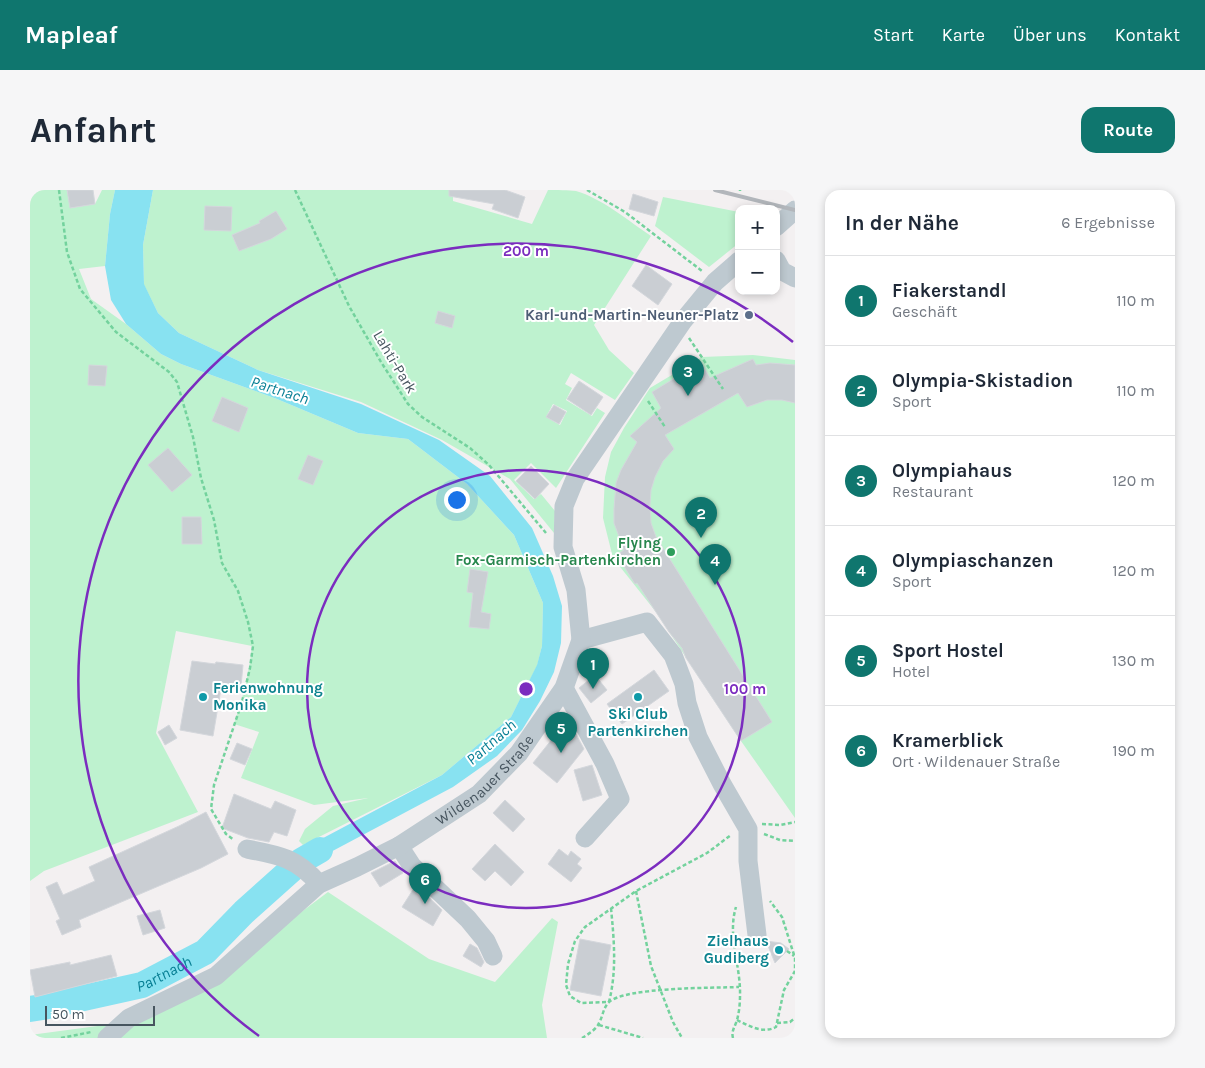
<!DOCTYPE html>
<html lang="de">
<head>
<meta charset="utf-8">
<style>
	body { margin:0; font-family:Karla,sans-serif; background:#f6f6f7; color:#1f2937 }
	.controls { position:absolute; right:15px; top:15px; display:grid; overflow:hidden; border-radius:10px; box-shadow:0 2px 8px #0003 }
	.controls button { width:45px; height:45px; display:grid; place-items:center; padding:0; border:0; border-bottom:1px solid #e0e1e3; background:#fff; color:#1f2937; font:25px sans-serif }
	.scale { position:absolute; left:15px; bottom:12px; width:110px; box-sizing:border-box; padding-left:5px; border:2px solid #47555f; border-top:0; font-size:14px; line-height:18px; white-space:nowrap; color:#47555f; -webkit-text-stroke:4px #fff; paint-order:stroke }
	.you { position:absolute; left:426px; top:309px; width:18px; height:18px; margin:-12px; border:4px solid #fff; border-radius:50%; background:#1a73e8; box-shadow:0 0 0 8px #1a73e833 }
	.badge { display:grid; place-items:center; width:32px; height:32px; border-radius:50%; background:#0f766e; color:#fff; font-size:16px; font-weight:700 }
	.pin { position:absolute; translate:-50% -41px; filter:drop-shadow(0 1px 2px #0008) }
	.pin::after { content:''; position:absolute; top:26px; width:18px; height:15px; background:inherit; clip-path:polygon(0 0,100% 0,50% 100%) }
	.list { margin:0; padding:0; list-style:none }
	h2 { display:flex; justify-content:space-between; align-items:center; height:65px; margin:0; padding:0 20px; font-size:21px }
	h2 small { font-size:16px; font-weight:400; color:#747a83 }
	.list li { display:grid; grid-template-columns:32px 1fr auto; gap:15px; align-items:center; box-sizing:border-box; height:90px; padding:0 20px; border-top:1px solid #e0e1e3 }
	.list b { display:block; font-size:19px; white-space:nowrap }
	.list p { margin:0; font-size:16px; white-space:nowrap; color:#747a83 }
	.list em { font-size:16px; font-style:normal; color:#747a83 }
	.map { position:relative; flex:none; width:765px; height:848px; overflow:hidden; border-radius:15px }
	header { display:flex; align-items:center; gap:30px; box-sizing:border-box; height:70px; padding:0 25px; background:#0f766e; color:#fff }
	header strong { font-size:24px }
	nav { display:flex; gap:28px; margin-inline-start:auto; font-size:18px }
	.intro { display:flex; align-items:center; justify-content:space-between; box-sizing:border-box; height:120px; padding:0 30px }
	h1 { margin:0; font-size:35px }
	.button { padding:12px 22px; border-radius:15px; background:#0f766e; color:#fff; font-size:18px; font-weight:700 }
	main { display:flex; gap:30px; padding:0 30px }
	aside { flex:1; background:#fff; border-radius:15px; box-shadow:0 2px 8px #0003 }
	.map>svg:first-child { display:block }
	.green { fill:#bef2cf; fill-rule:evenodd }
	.water { fill:#88e2f1 }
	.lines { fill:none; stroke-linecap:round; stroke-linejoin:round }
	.river { stroke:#88e2f1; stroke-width:26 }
	.building { fill:#caced3; stroke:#d4d7dc }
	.path { stroke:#73d29d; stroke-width:2.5; stroke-dasharray:4 2.5; stroke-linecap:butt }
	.minor { stroke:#bec9d0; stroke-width:19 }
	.rail { stroke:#b2b6bb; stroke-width:4 }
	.ring { fill:none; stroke:#7b2cbf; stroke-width:2.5 }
	.service-dot { fill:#5c6f8a; stroke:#fff; stroke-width:2 }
	.leisure-dot { fill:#2e9e5b; stroke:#fff; stroke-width:2 }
	.culture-dot { fill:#0f9aa8; stroke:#fff; stroke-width:2 }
	.labels { text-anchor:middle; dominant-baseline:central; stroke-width:4; stroke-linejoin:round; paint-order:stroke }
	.service-label { font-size:15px; font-weight:bold; fill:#4e5e75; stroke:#fff; text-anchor:end }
	.street-label { font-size:15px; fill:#47555f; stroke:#fff }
	.leisure-label { font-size:15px; font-weight:bold; fill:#27864d; stroke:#fff; text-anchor:end }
	.culture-label { font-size:15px; font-weight:bold; fill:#0d838f; stroke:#fff; text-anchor:start }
	.water-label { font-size:16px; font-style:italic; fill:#077f94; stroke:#fff }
	.centre { fill:#7b2cbf; stroke:#fff; stroke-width:2.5 }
	.ring-label { font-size:15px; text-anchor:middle; font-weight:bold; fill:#7b2cbf; stroke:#fff; stroke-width:4; stroke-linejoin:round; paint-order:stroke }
</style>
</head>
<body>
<header>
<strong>Mapleaf</strong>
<nav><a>Start</a><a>Karte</a><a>Über uns</a><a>Kontakt</a></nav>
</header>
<div class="intro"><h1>Anfahrt</h1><a class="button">Route</a></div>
<main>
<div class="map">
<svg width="765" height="848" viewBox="0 0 765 848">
	<rect width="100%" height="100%" fill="#f3f0f1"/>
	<g class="green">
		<path d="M0,0H37L41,18L65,14L72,0H85L80,24L75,76L49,79L61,109L96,134L131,164L151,174L247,209L328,243L378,249L437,294L484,345L513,413L512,456L507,476L481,527L412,585L273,655L269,651L275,639L303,616L338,608L284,615L211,588L229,542L204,534C213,508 219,483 222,456L146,441L126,543L168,622L14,681L0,691Z"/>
		<path d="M123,0H423V11L502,34L518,0C527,0 538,0 546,1C571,8 599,31 621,46L564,135L579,160L604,183L585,210L541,183L535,194L542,198L536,210L562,226L567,218L575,223L526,298L501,273L484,290L504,309L511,304L525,321L524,343L480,289L412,250L331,212L228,180L149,143L128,123L114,95L113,55ZM523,214L537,221L530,235L516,227Z"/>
		<polygon points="633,7 709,22 709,53 679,77 625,36"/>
		<polygon points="723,165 765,170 765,628 711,551 626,422 583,368 573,328 575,287 581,262 594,238 620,198 672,167"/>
		<polygon points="298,702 399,769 465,792 522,728 528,732 512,815 517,848 77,848 186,786"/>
		<polygon points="90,833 73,848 0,848 0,845"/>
	</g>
	<polygon class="water" points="85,0 123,0 113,55 114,94 128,123 149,143 228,180 331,214 409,250 460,286 502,338 523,386 532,416 531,453 524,482 510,511 492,540 467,566 423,597 280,673 263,664 412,585 481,527 507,475 512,456 513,413 484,345 437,294 378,249 328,243 247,209 151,174 131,164 96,134 81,110 75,76 80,24"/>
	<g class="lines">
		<path class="river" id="s1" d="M0,819L13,817L112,795L175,762L214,722L271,671L290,660"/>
	</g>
	<g class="building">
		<polygon points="37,0 63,0 65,14 40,18"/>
		<polygon points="419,0 475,0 495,7 488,28 462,19 464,14 419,6"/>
		<polygon points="603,4 628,12 624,26 599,19"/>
		<polygon points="175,16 202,17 201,41 174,40"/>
		<polygon points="246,21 257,39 241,49 209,61 202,45 230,33 229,31"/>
		<polygon points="616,75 642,94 628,115 602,96"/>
		<polygon points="408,121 425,126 422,138 405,133"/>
		<polygon points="723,169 726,175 740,173 765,175 765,213 752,210 737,210 717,217 708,203 635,245 644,259 633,271 625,287 621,300 620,315 621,333 626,347 742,532 711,551 656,468 652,458 639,442 607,393 605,394 587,365 594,360 584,333 584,319 586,293 591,280 607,252 600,246 631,218 622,202 671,172 680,188"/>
		<polygon points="59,175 77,176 75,196 58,195"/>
		<polygon points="549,191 573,207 561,225 537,209"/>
		<polygon points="192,207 218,218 209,242 182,231"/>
		<polygon points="524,215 536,222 529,234 516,227"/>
		<polygon points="138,258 162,285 142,302 118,275"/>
		<polygon points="278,265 293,271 283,295 268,289"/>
		<polygon points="501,276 519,294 505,309 486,291"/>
		<polygon points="152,327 171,327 172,354 152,354"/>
		<polygon points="440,379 458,382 451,422 461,424 459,439 439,437 443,403 437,402"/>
		<polygon points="162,471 185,474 186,472 213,475 211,496 192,493 183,546 150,540"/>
		<polygon points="624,480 639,501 592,534 577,514"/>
		<polygon points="565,485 577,500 561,513 549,498"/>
		<polygon points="538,529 554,559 527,593 503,573"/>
		<polygon points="139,535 147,548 135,555 128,542"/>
		<polygon points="207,553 222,559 215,575 200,569"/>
		<polygon points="562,575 572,605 553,611 544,580"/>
		<polygon points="204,604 241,619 245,611 266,620 257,646 244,642 239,652 218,648 192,638"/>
		<polygon points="475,610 495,629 483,642 463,623"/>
		<polygon points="176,622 198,664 171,678 49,730 51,737 32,745 26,731 30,729 16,697 27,692 33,705 65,691 59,677 149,636"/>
		<polygon points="465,654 494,682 481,696 465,681 455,691 442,679"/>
		<polygon points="529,659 538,666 541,661 551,669 547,674 552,678 541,692 518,674"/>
		<polygon points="365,671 373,683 350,697 341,683"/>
		<polygon points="386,695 412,720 403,736 372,717"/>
		<polygon points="130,720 135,738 113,745 107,726"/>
		<polygon points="550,749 581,755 571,806 540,800"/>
		<polygon points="736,751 751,753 759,759 745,773"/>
		<polygon points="440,754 447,758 454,772 451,777 433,766"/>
		<polygon points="81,765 87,786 5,807 0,780 40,772 40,775"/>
	</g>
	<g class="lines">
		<g class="path">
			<polyline points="29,0 37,62 50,99 86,142 139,182 147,192 163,247 171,288 184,330 192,373 208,401 218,432 223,456 220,478 212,512 184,595 181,619 196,644 204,650"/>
			<polyline points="265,0 319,116 351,172 378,214 392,227 440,258 459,275 516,343"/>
			<polyline points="557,0 595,22 672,81"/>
			<polyline points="710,1 710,0"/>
			<polyline points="659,148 693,199"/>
			<polyline points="618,211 635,237"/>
			<polyline points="732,634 750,635 765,632"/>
			<polyline points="734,644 750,650 765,651"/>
			<polyline points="606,701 621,776 643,832 652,848"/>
			<path d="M581,718C584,750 587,780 579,812L551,813L540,806L536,795L538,774L545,751L555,737L606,701L677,663L701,645"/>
			<polyline points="757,761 764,766"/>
			<path d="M707,830C719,836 733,844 746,837L754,800L765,781V768L752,727L740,711"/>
			<polyline points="747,833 760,832 765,828"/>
			<polyline points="569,835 613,848"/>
			<polyline points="31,848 61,842"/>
			<path d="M552,848C557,845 567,839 569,833C573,826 573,818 579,812C596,797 684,798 709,797"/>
			<path d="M703,848C701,841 705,837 707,830C709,823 710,814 710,806C711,776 697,746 706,717"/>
		</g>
		<g class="minor">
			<polyline points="746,37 765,20"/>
			<polyline points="746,70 752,81 765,88"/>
			<polyline points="551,450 617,432 643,465 654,494 657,513 668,547 692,594 718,639 718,671 727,745"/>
			<polyline points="534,498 575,574 590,609 555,648"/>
			<polyline points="369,656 382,676 438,729 456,751 463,766"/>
			<path d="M217,659C249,665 267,668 289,694"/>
			<path id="s2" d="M77,848L99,828L186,786L289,694L327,677L369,656L449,604L489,563L534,498L551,450L546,400L533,357L534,316L545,289L653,131L685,92L709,71"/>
		</g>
		<polyline class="rail" points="685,0 765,20"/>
	</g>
	<g class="ring">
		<circle cx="496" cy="499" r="219"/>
		<path d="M229 846A438 438 0 1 1 763 152"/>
	</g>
	<circle class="service-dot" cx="719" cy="125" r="5"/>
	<circle class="leisure-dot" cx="641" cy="362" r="5"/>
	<g class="culture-dot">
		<circle cx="173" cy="507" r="5"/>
		<circle cx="608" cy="507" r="5"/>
		<circle cx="749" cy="760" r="5"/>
	</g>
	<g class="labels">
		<g class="service-label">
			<text x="709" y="125">Karl-und-Martin-Neuner-Platz</text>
		</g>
		<g class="street-label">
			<text transform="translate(365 172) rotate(59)">Lahti-Park</text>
			<text stroke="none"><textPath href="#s2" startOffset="462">Wildenauer Straße</textPath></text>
		</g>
		<g class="leisure-label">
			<text x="631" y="353">Flying<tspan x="631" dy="17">Fox-Garmisch-Partenkirchen</tspan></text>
		</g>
		<g class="culture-label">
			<text x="183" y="498">Ferienwohnung<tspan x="183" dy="17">Monika</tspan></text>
			<text x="608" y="524" text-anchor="middle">Ski Club<tspan x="608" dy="17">Partenkirchen</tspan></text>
			<text x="739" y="751" text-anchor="end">Zielhaus<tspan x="739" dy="17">Gudiberg</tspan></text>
		</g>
		<g class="water-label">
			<text transform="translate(250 200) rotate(18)">Partnach</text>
			<text transform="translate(461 552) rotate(-41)">Partnach</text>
			<text stroke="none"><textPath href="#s1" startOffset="139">Partnach</textPath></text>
		</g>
	</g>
	<circle cx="496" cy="499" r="8" class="centre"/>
	<g class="ring-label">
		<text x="496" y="66">200 m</text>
		<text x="715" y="504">100 m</text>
	</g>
</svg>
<div class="controls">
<button>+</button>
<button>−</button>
</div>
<div class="scale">50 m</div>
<div class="you"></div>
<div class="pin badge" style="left:563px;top:499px">1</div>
<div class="pin badge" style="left:671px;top:348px">2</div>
<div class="pin badge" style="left:658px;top:206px">3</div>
<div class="pin badge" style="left:685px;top:395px">4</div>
<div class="pin badge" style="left:531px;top:563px">5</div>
<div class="pin badge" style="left:395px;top:714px">6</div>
</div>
<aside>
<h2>In der Nähe<small>6 Ergebnisse</small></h2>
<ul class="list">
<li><span class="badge">1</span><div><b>Fiakerstandl</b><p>Geschäft</p></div><em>110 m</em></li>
<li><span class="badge">2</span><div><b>Olympia-Skistadion</b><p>Sport</p></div><em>110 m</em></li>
<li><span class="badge">3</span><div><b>Olympiahaus</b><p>Restaurant</p></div><em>120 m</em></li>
<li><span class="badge">4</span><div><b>Olympiaschanzen</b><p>Sport</p></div><em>120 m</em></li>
<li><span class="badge">5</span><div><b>Sport Hostel</b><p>Hotel</p></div><em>130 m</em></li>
<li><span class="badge">6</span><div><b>Kramerblick</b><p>Ort · Wildenauer Straße</p></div><em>190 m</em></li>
</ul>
</aside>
</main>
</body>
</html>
